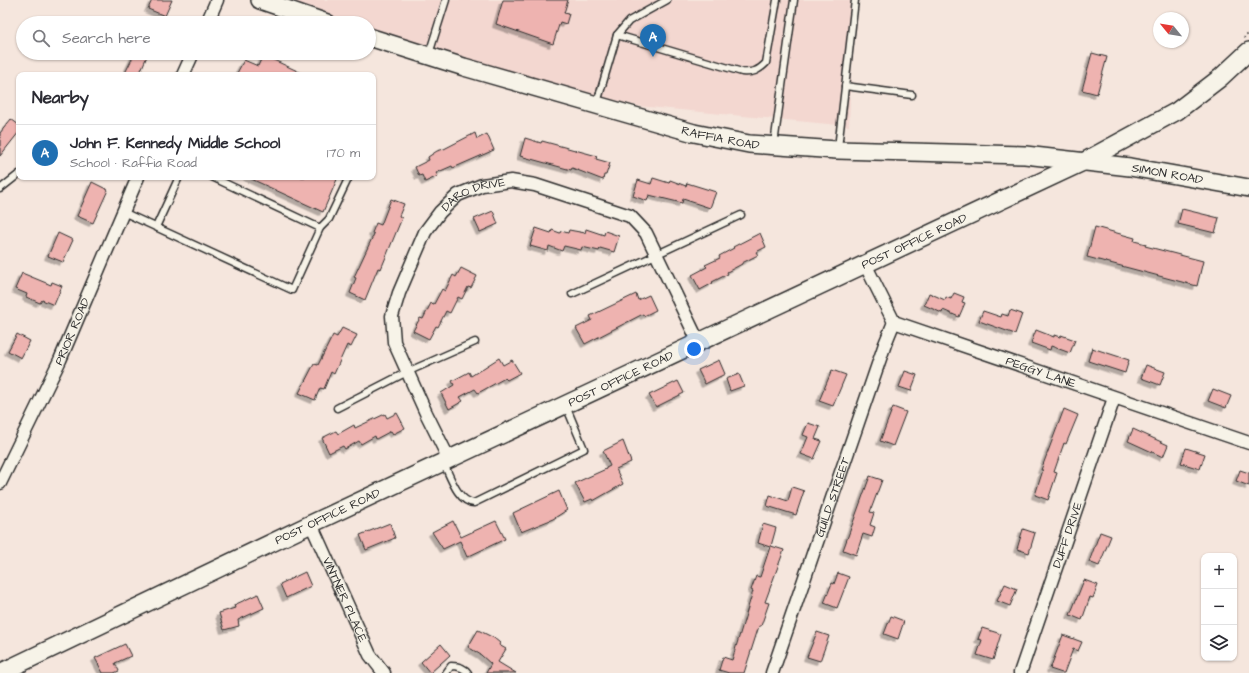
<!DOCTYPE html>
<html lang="en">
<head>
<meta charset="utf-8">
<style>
	body { margin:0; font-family:"Architects Daughter",sans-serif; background:#f2f2f3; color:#2b2b33 }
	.controls { position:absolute; right:12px; bottom:12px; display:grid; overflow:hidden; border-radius:8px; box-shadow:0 1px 3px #0004 }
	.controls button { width:36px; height:36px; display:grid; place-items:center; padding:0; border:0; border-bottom:1px solid #e1e1e2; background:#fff; color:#2b2b33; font:20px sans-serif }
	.compass { position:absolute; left:1153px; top:12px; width:36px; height:36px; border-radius:50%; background:#fff; box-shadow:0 1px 3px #0004; rotate:300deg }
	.you { position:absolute; left:694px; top:349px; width:14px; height:14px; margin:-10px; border:3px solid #fff; border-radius:50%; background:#1a73e8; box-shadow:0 0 0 6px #1a73e833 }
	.badge { display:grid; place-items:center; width:26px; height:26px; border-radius:50%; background:#1f6fb2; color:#fff; font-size:13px; font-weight:700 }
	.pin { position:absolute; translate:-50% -33px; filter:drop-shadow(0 1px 2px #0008) }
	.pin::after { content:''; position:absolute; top:21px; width:14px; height:12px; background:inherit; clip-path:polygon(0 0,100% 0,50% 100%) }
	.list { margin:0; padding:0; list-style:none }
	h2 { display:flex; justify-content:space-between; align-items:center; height:52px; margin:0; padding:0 16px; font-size:17px }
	h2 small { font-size:13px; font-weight:400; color:#7c7c81 }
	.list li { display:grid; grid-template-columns:26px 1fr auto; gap:12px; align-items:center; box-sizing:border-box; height:56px; padding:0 16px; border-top:1px solid #e1e1e2 }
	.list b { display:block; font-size:15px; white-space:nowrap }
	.list p { margin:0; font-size:13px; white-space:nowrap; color:#7c7c81 }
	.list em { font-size:13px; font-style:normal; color:#7c7c81 }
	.icon { flex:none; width:22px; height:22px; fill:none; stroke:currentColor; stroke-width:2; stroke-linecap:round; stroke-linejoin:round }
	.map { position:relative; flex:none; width:1249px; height:673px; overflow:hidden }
	.search { position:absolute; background:#fff; box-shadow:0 1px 3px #0004; left:16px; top:16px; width:360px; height:44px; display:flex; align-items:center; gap:10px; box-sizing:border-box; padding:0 14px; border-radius:22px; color:#7c7c81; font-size:15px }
	.panel { position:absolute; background:#fff; box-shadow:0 1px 3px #0004; left:16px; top:72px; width:360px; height:108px; border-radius:8px }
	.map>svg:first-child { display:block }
	.built { fill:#f3d7d0 }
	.building { fill:#eeb3b0; stroke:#2b2b2b; filter:url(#shadow) }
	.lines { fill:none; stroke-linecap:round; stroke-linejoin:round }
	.lane-casing { stroke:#2b2b2b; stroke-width:9 }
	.street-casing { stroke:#2b2b2b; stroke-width:15 }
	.secondary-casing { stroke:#2b2b2b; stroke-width:20 }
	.path { stroke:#2b2b2b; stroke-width:2; stroke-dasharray:1 3; stroke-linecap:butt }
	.lane { stroke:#f7f3e8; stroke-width:6 }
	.street { stroke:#f7f3e8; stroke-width:12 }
	.secondary { stroke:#f7f3e8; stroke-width:17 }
	.labels { text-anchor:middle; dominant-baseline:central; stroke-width:3; stroke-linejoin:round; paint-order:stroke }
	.street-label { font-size:12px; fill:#2b2b2b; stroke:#f7f3e8 }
</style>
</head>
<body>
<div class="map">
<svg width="1249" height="673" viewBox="0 0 1249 673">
	<defs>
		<filter id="shadow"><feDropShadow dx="-3.5" dy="3.5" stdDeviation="0" flood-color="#0004"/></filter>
	</defs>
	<rect width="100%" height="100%" fill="#f5e6dd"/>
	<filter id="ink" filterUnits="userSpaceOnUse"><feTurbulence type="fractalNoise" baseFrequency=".025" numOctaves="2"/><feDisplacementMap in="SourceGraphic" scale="8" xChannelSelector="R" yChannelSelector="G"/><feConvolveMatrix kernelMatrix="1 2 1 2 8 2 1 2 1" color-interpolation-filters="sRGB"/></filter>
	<g filter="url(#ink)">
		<polygon class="built" points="261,0 854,0 849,126 638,106 540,82 369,32 369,23 336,23"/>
		<g class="building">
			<polygon points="152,0 172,0 165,16 148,9"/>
			<polygon points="503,0 568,0 564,13 569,14 566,24 560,22 553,44 496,24"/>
			<polygon points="135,53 140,53 147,56 139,75 124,75"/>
			<polygon points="1092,53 1107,57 1097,94 1082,90"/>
			<polygon points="263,55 306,75 236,75 244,60 258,66"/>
			<polygon points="11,119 19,125 19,132 0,156 0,133"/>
			<polygon points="475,133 477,139 487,134 494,150 453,168 452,166 436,173 438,176 425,182 422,175 419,176 415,167 429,160 428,157 437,151 444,149"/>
			<polygon points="525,138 541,143 542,141 597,156 596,159 610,163 606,175 604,175 603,180 572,168 571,170 520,156"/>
			<polygon points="247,177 338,177 323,212"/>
			<polygon points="653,178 669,183 670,180 686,186 687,183 716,192 710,208 683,199 682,203 649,195 647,201 633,196 638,180 651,184"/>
			<polygon points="92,182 108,190 93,223 77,216"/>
			<polygon points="391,199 404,204 399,216 402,218 381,269 378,268 365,300 350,293 356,278 354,277 374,234 372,233 376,223 381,225"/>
			<polygon points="1182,209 1219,218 1215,233 1178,224"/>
			<polygon points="493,211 498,224 480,232 474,219"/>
			<polygon points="1095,227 1135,238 1134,241 1146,244 1145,246 1203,261 1197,286 1087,257"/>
			<polygon points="536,228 551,233 552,230 560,233 561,231 568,233 569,230 585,233 586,229 604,235 605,231 619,236 614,252 600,248 599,251 582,247 581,250 564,246 562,251 549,246 548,251 530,246"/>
			<polygon points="58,233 73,240 63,262 48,256"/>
			<polygon points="760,233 766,247 756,252 758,255 742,263 742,264 727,272 728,274 712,282 713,283 700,290 692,275 707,267 705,265 720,258 719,256 734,248 733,247"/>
			<polygon points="461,268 477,276 471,288 468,287 462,299 458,297 450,313 446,311 438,327 436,326 429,339 413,331 420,318 423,319 431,303 434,304 442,289 445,291 453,275 456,277"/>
			<polygon points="22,273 51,285 52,282 62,286 54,305 42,300 40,303 26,297 27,294 15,289"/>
			<polygon points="929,293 945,300 946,297 951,299 954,293 964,297 962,302 965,303 959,317 943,310 942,313 924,305"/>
			<polygon points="636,294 638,300 649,295 656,310 644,316 643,314 585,344 576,328 592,320 590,316"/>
			<polygon points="1010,310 1022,314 1015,334 979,321 983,311 1001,317 1002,314 1008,316"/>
			<polygon points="342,328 357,335 351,347 347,345 334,374 331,372 324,389 320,388 315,400 299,393 314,364 318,365 333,335 337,337"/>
			<polygon points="1036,330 1054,337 1054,335 1060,337 1061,335 1075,340 1070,353 1051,346 1050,350 1031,343"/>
			<polygon points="17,334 30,341 21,358 8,351"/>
			<polygon points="1092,348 1129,360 1125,373 1088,361"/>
			<polygon points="499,358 503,365 512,360 520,373 507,380 505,378 478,393 475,389 460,397 463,401 449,409 441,393 454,385 452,381 469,372 471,376"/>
			<polygon points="719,360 725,374 705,384 698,370"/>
			<polygon points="1146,365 1165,372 1160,385 1141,378"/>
			<polygon points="832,370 846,375 833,406 819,401"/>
			<polygon points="905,371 917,375 911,391 899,387"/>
			<polygon points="739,374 744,386 730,391 726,379"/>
			<polygon points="678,381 684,393 656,407 649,395"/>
			<polygon points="1213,389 1231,396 1226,408 1208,401"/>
			<polygon points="893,407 906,412 893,446 880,441"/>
			<polygon points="1064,409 1078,415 1066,444 1064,443 1054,472 1057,473 1048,500 1035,495 1043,470 1041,470"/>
			<polygon points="397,413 405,428 393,434 391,431 376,439 375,436 361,444 359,441 345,449 343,446 329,453 322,438 336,431 338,434 354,425 355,428 385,414 387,418"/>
			<polygon points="808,423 820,427 815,439 822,441 814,459 801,454 808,437 803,435"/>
			<polygon points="1133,429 1168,445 1163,457 1128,441"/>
			<polygon points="623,441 631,462 616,469 623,484 593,501 592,499 585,502 575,483 606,469 606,468 610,466 603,451"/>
			<polygon points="1186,448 1205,454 1200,469 1181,463"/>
			<polygon points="1240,470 1249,473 1249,486 1236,481"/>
			<polygon points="870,476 882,480 870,512 874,513 870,525 875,527 872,537 863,534 856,555 843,550"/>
			<polygon points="792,487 804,491 796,515 767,506 770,495 788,501"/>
			<polygon points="559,491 567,510 553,519 521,532 513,513"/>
			<polygon points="453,521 461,537 496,521 505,539 467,557 460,541 443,549 432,532"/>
			<polygon points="390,523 395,538 366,550 360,535"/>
			<polygon points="763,524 776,528 771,546 784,550 765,602 769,603 761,626 759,626 744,673 729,673 719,670 723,657 732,660 753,591 751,590 756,576 760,577 770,547 758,543"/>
			<polygon points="1023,529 1035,533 1029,553 1017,549"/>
			<polygon points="1100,532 1111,536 1099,566 1089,562"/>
			<polygon points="305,572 311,586 286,598 280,584"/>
			<polygon points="838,573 849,577 837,608 824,603 832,583 834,584"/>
			<polygon points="1084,580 1098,585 1093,598 1090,597 1082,620 1070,615"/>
			<polygon points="1005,584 1017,589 1010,606 997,601"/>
			<polygon points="258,594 264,608 238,620 239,626 224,630 219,613 235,608 234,605"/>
			<polygon points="891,616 904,621 898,639 884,634"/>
			<polygon points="982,628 1001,634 993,660 977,655 982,640 978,639"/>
			<polygon points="478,630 494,638 500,643 499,645 506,649 498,662 516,673 486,673 491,664 481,655 468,647"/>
			<polygon points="817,632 829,636 820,661 807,657"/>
			<polygon points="1063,635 1082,642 1078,651 1073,649 1064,673 1062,673 1050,669"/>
			<polygon points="125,644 131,656 115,663 119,671 114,673 103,673 95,658"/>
			<polygon points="441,644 450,655 430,673 421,662"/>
		</g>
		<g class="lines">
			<defs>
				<g id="lane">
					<path d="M617,35L742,72C753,73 758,71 766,63L777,0"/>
					<polyline points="429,54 446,0"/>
					<polyline points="845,86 912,95"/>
					<polyline points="597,103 617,35 629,21 667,0"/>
					<polyline points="774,144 794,0"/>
					<polyline points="838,148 855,0"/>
					<polyline points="212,177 320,228"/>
					<polyline points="0,189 19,174"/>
					<polyline points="123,212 292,290 320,228 329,219 349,177"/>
					<polyline points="156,227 179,177"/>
					<polyline points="572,294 741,215"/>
					<polyline points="337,408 407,372 475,342"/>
					<path d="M444,464C450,476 458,502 474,503L584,449L566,406"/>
					<path d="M446,673L451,666C457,666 464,667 468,673"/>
				</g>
				<g id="street">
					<polyline points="207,23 217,0"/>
					<polyline points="183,75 193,53"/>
					<path id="s1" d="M865,264L894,322L1249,443"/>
					<path id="s2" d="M449,459L426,413L394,342L392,316L399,293L425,232L440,212L458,195L482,185L511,181L535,185L630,216L646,233L699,343"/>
					<path id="s3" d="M0,483L60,360L138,177"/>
					<path id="s4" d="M311,524L370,655L384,673"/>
					<path id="s5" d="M772,673L885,344L894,322"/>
					<path id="s6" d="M1020,673L1114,398"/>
				</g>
				<g id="secondary">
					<polyline points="260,0 327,23"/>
					<path id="s7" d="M369,37L464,67L694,133L749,144L837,150L1025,155L1130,167L1249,188"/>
					<path id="s8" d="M0,673L311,524L1085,161L1177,111L1220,78L1249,51"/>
				</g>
			</defs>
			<use href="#lane" class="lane-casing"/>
			<use href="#street" class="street-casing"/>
			<use href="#secondary" class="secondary-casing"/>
			<polyline class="path" points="1244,38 1249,33"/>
			<use href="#lane" class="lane"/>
			<use href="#street" class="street"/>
			<use href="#secondary" class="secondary"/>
		</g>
	</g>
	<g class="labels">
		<g class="street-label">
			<text stroke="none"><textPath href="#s7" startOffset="366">RAFFIA ROAD</textPath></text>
			<text stroke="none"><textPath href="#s7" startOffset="815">SIMON ROAD</textPath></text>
			<text stroke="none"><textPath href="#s2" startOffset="310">DARO DRIVE</textPath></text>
			<text stroke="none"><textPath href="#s8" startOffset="1011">POST OFFICE ROAD</textPath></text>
			<text stroke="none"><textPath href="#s3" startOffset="168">PRIOR ROAD</textPath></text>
			<text stroke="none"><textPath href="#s1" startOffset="220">PEGGY LANE</textPath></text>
			<text stroke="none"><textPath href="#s8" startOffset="687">POST OFFICE ROAD</textPath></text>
			<text stroke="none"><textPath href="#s5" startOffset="186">GUILD STREET</textPath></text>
			<text stroke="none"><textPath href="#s8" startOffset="363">POST OFFICE ROAD</textPath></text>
			<text stroke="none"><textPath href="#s6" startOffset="146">DUFF DRIVE</textPath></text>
			<text stroke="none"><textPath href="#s4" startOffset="83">VINTNER PLACE</textPath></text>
		</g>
	</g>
</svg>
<div class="controls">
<button>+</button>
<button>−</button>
<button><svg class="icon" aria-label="layers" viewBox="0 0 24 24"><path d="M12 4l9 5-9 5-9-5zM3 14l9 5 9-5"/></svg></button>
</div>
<svg class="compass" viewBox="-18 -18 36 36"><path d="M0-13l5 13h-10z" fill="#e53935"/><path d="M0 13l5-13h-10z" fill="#7c7c81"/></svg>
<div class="you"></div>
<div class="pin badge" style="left:653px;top:57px">A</div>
<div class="search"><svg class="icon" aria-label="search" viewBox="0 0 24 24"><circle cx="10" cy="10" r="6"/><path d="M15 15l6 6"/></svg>Search here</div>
<section class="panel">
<h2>Nearby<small></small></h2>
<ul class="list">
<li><span class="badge">A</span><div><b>John F. Kennedy Middle School</b><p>School · Raffia Road</p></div><em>170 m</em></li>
</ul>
</section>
</div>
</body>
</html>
